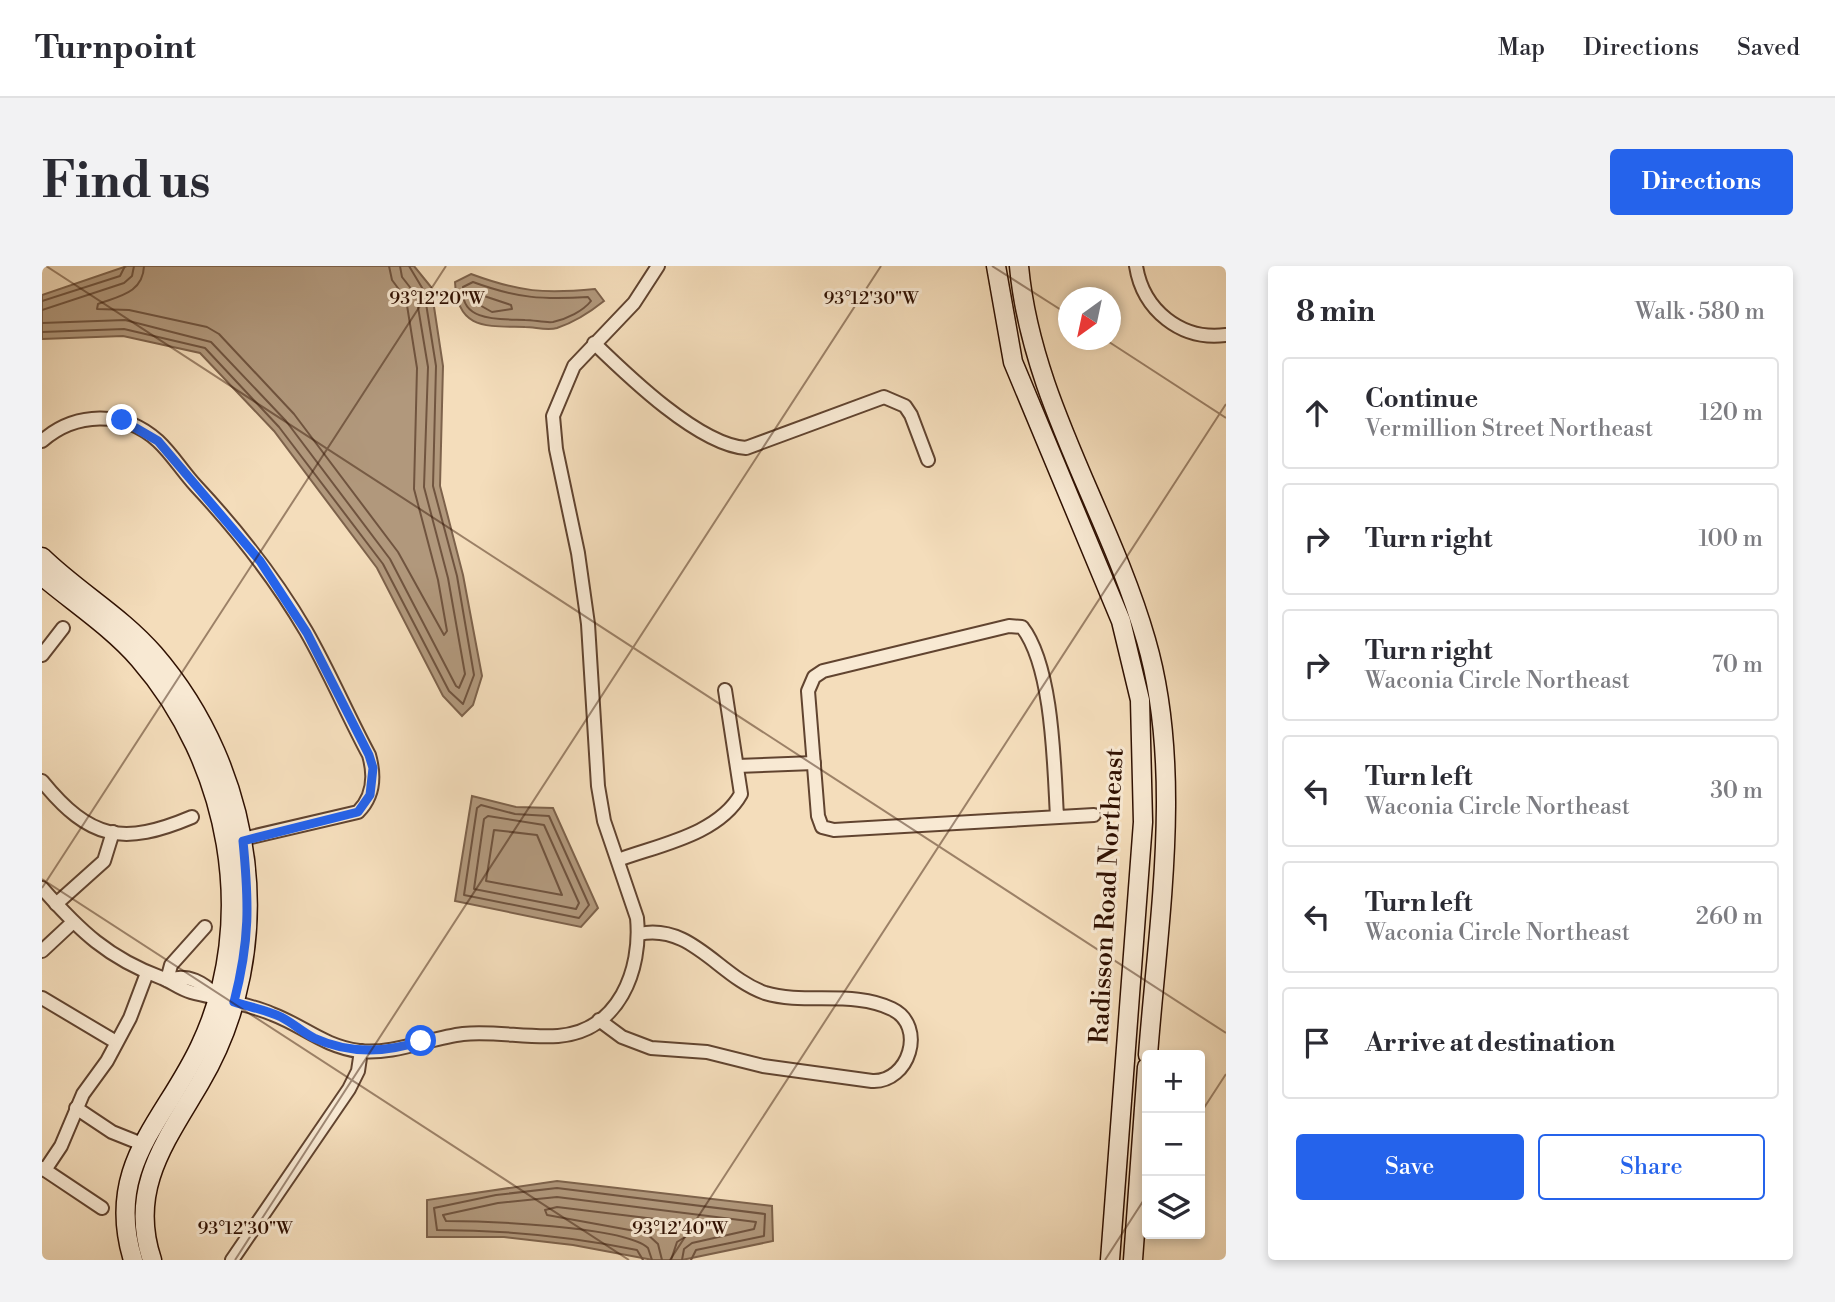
<!DOCTYPE html>
<html lang="en">
<head>
<meta charset="utf-8">
<style>
	body { margin:0; font-family:"Libre Bodoni",serif; background:#f2f2f3; color:#2b2b33 }
	.controls { position:absolute; right:21px; bottom:21px; display:grid; overflow:hidden; border-radius:7px; box-shadow:0 4px 10px #0003 }
	.controls button { width:63px; height:63px; display:grid; place-items:center; padding:0; border:0; border-bottom:2px solid #e1e1e2; background:#fff; color:#2b2b33; font:35px sans-serif }
	.compass { position:absolute; left:1016px; top:21px; width:63px; height:63px; border-radius:50%; background:#fff; box-shadow:0 4px 10px #0003; rotate:213deg }
	.stop { position:absolute; width:21px; height:21px; margin:-16px; border:5px solid #2563eb; border-radius:50%; background:#fff }
	.stop.end { background:#2563eb; border-color:#fff; box-shadow:0 2px 7px #0008 }
	.list { margin:0; padding:0; list-style:none }
	h2 { display:flex; justify-content:space-between; align-items:center; height:91px; margin:0; padding:0 28px; font-size:30px }
	h2 small { font-size:23px; font-weight:400; color:#7c7c81 }
	.list li { display:grid; grid-template-columns:46px 1fr auto; gap:21px; align-items:center; box-sizing:border-box; height:112px; margin:0 14px 14px; padding:0 14px; border:2px solid #e1e1e2; border-radius:7px }
	.list b { display:block; font-size:26px; white-space:nowrap }
	.list p { margin:0; font-size:23px; white-space:nowrap; color:#7c7c81 }
	.list em { font-size:23px; font-style:normal; color:#7c7c81 }
	.actions { display:flex; gap:14px; padding:21px 28px }
	.actions a { flex:1; padding:16px 0; border:2px solid #2563eb; border-radius:7px; text-align:center; font-size:24px; color:#2563eb }
	.actions .main { background:#2563eb; color:#fff }
	.icon { flex:none; width:38px; height:38px; fill:none; stroke:currentColor; stroke-width:2; stroke-linecap:round; stroke-linejoin:round }
	.map { position:relative; flex:none; width:1184px; height:994px; overflow:hidden; border-radius:7px }
	header { display:flex; align-items:center; gap:42px; box-sizing:border-box; height:98px; padding:0 35px; background:#fff; border-bottom:2px solid #e1e1e2 }
	header strong { font-size:33px }
	nav { display:flex; gap:38px; margin-inline-start:auto; font-size:24px }
	.intro { display:flex; align-items:center; justify-content:space-between; box-sizing:border-box; height:168px; padding:0 42px }
	h1 { margin:0; font-size:49px }
	.button { padding:18px 32px; border-radius:7px; background:#2563eb; color:#fff; font-size:24px; font-weight:700 }
	main { display:flex; gap:42px; padding:0 42px }
	aside { flex:1; background:#fff; border-radius:7px; box-shadow:0 4px 10px #0003 }
	.map>svg:first-child { display:block }
	.water { fill:#b1987c; stroke:#7d624b; stroke-width:2 }
	.lines { fill:none; stroke-linecap:round; stroke-linejoin:round }
	.shore { stroke:#70543f; stroke-width:2 }
	.street-casing { stroke:#614430; stroke-width:16 }
	.secondary-casing { stroke:#301102; stroke-width:21 }
	.street { stroke:#f8e9d3; stroke-width:12 }
	.secondary { stroke:#f8e9d3; stroke-width:18 }
	.route { stroke:#2563eb; stroke-width:9 }
	.ticks { fill:none; stroke:#301102; stroke-width:2; stroke-opacity:0.45 }
	.labels { text-anchor:middle; dominant-baseline:central; stroke-width:6; stroke-linejoin:round; paint-order:stroke }
	.street-label { font-size:26px; fill:#301102; stroke:#f8e9d3 }
	.ticks-label { font-size:18px; text-anchor:middle; fill:#301102; stroke:#f8e9d3; stroke-width:6; stroke-linejoin:round; paint-order:stroke }
</style>
</head>
<body>
<header>
<strong>Turnpoint</strong>
<nav><a>Map</a><a>Directions</a><a>Saved</a></nav>
</header>
<div class="intro"><h1>Find us</h1><a class="button">Directions</a></div>
<main>
<div class="map">
<svg width="1184" height="994" viewBox="0 0 1184 994">
	<rect width="100%" height="100%" fill="#f4ddbb"/>
	<filter id="stains"><feTurbulence type="fractalNoise" baseFrequency=".00286" numOctaves="4"/><feColorMatrix values="0 0 0 0 .2 0 0 0 0 .09 0 0 0 0 .02 0 0 0 .5 -.17"/></filter>
	<radialGradient id="worn" r=".72"><stop offset=".6" stop-color="#630" stop-opacity="0"/><stop offset="1" stop-color="#630" stop-opacity=".3"/></radialGradient>
	<g class="water">
		<polygon points="85,0 372,0 389,21 401,100 398,220 421,309 440,410 431,439 420,450 401,430 335,302 232,165 158,87 81,70 0,73 0,29"/>
		<path d="M429,8C478,26 502,28 553,23L562,35C547,47 533,56 515,62C505,65 493,61 483,61C446,60 415,65 413,16Z"/>
		<polygon points="430,530 474,541 511,542 556,642 539,661 413,635"/>
		<polygon points="515,915 730,940 731,975 640,994 611,994 531,979 462,971 385,971 385,934"/>
	</g>
	<g class="lines">
		<g class="shore">
			<path d="M102,0C101,27 77,30 56,38L55,43L87,44L165,61L177,68L252,148L356,286L402,369L405,365L396,314L372,223L375,102L364,33L350,14L347,0"/>
			<path d="M431,16C474,32 501,34 546,31L549,35C541,45 525,53 511,56C503,57 492,54 483,54C460,53 417,57 421,21Z"/>
			<polygon points="433,27 469,39 470,43 450,46 434,37"/>
			<polyline points="0,35 78,10 83,0"/>
			<polyline points="0,44 82,17 90,10 92,0"/>
			<polyline points="0,57 83,54 169,76 244,155 348,293 414,420 417,422 423,408 406,312 382,221 386,101 374,29 360,11 358,0"/>
			<polyline points="0,66 82,63 163,82 237,161 341,298 407,425 421,438 432,409 415,310 391,220 394,100 382,25 367,0"/>
			<polygon points="439,539 473,548 507,550 547,639 537,652 422,629 435,542"/>
			<polygon points="446,550 502,559 537,637 534,643 432,623 442,553"/>
			<polygon points="452,564 495,569 520,629 444,615"/>
			<path d="M601,994L595,984C528,970 463,964 395,964L392,942L454,929L515,922L723,948L722,970L654,984L649,994"/>
			<path d="M610,994L606,982C583,960 440,955 404,955L401,949L456,937L515,931L714,956L712,963L650,977L642,983L640,994"/>
			<polyline points="620,994 616,978 604,967 505,949 503,944 515,941 654,958 654,964 635,976 629,994"/>
		</g>
		<defs>
			<g id="street">
				<path d="M1094,0C1101,44 1139,75 1184,69"/>
				<path d="M552,77C586,110 657,179 704,182L842,131L863,140L869,149L886,194"/>
				<path d="M0,175C33,146 82,144 116,175C130,188 141,206 154,220C196,265 233,312 264,365C287,405 305,448 327,489C333,510 332,530 316,546L192,575"/>
				<polyline points="0,389 21,362"/>
				<polyline points="695,500 772,497"/>
				<path d="M0,515C48,574 81,580 150,551"/>
				<path d="M1015,551C1012,499 1011,401 980,361L967,360L781,405L772,411L766,425L776,550L780,561L792,564L1052,549"/>
				<path d="M576,594C616,579 676,569 699,528L683,424"/>
				<path d="M0,622C38,665 66,692 120,712C130,716 138,723 149,726C176,733 204,737 230,748C262,760 281,780 317,785C351,789 388,772 421,768C453,765 484,772 516,770C577,765 600,704 595,652L562,555L556,520L546,358L536,287L514,183L511,150L532,100L592,37L616,0"/>
				<polyline points="14,638 62,595 71,566"/>
				<polyline points="0,685 30,657"/>
				<polyline points="125,714 129,699 163,661"/>
				<path d="M125,714C147,707 161,717 177,731"/>
				<polyline points="0,732 74,776"/>
				<path d="M557,754L580,771L609,782L665,786L721,800L830,815C867,817 885,760 850,743C812,724 763,739 723,727C677,711 650,657 597,668"/>
				<polyline points="34,842 70,866 100,878"/>
				<polyline points="0,902 60,942"/>
				<polyline points="3,904 19,880 41,828 65,795 88,752 105,707"/>
				<polyline points="190,994 307,823 316,805 319,785"/>
			</g>
			<g id="secondary">
				<polyline points="954,0 971,96 1079,355 1098,434 1101,556 1068,994"/>
				<path d="M977,0C989,133 1068,248 1104,374C1142,504 1116,656 1106,789"/>
				<path d="M0,291C36,326 79,350 112,388C214,506 238,681 158,817C124,875 86,923 110,994"/>
				<path d="M0,310C32,337 69,361 97,393C187,496 218,654 158,780C123,855 62,900 91,994"/>
				<polyline points="1091,994 1105,801"/>
			</g>
		</defs>
		<use href="#street" class="street-casing"/>
		<use href="#secondary" class="secondary-casing"/>
		<use href="#street" class="street"/>
		<use href="#secondary" class="secondary"/>
	</g>
	<g class="lines">
		<path class="route" d="M80,154L116,175L218,295L265,367L327,489L331,502L328,529L316,546L201,575C207,637 208,674 192,736C208,741 224,744 239,751C251,757 260,766 272,772C307,788 343,787 379,775"/>
	</g>
	<path class="ticks" d="M4,0L1184,767M950,0L1027,49M1064,74L1184,152M0,613L587,994M0,622L404,0M1158,848L1184,808M193,994L839,0M628,994L1184,138M1063,994L1105,929"/>
	<g class="labels">
		<g class="street-label">
			<text transform="translate(1065 630) rotate(-87)">Radisson Road Northeast</text>
		</g>
	</g>
	<g class="ticks-label">
		<text x="395" y="38">93°12'20"W</text>
		<text x="829" y="38">93°12'30"W</text>
		<text x="203" y="968">93°12'30"W</text>
		<text x="638" y="968">93°12'40"W</text>
	</g>
	<rect width="100%" height="100%" filter="url(#stains)"/>
	<rect width="100%" height="100%" fill="url(#worn)"/>
</svg>
<div class="controls">
<button>+</button>
<button>−</button>
<button><svg class="icon" aria-label="layers" viewBox="0 0 24 24"><path d="M12 4l9 5-9 5-9-5zM3 14l9 5 9-5"/></svg></button>
</div>
<svg class="compass" viewBox="-18 -18 36 36"><path d="M0-13l5 13h-10z" fill="#e53935"/><path d="M0 13l5-13h-10z" fill="#7c7c81"/></svg>
<div class="stop" style="left:379px;top:775px"></div>
<div class="stop end" style="left:80px;top:154px"></div>
</div>
<aside>
<h2>8 min<small>Walk · 580 m</small></h2>
<ul class="list">
<li><svg class="icon" aria-label="ahead" viewBox="0 0 24 24"><path d="M12 20V5M6 11l6-6 6 6"/></svg><div><b>Continue</b><p>Vermillion Street Northeast</p></div><em>120 m</em></li>
<li><svg class="icon" aria-label="right" viewBox="0 0 24 24"><path d="M7 20v-9h11M14 6l5 5-5 5"/></svg><div><b>Turn right</b></div><em>100 m</em></li>
<li><svg class="icon" aria-label="right" viewBox="0 0 24 24"><path d="M7 20v-9h11M14 6l5 5-5 5"/></svg><div><b>Turn right</b><p>Waconia Circle Northeast</p></div><em>70 m</em></li>
<li><svg class="icon" aria-label="left" viewBox="0 0 24 24"><path d="M17 20v-9H6M10 6l-5 5 5 5"/></svg><div><b>Turn left</b><p>Waconia Circle Northeast</p></div><em>30 m</em></li>
<li><svg class="icon" aria-label="left" viewBox="0 0 24 24"><path d="M17 20v-9H6M10 6l-5 5 5 5"/></svg><div><b>Turn left</b><p>Waconia Circle Northeast</p></div><em>260 m</em></li>
<li><svg class="icon" aria-label="arrive" viewBox="0 0 24 24"><path d="M6 21V4h12l-3 4 3 4H6"/></svg><div><b>Arrive at destination</b></div></li>
</ul>
<div class="actions"><a class="main">Save</a><a>Share</a></div>
</aside>
</main>
</body>
</html>
